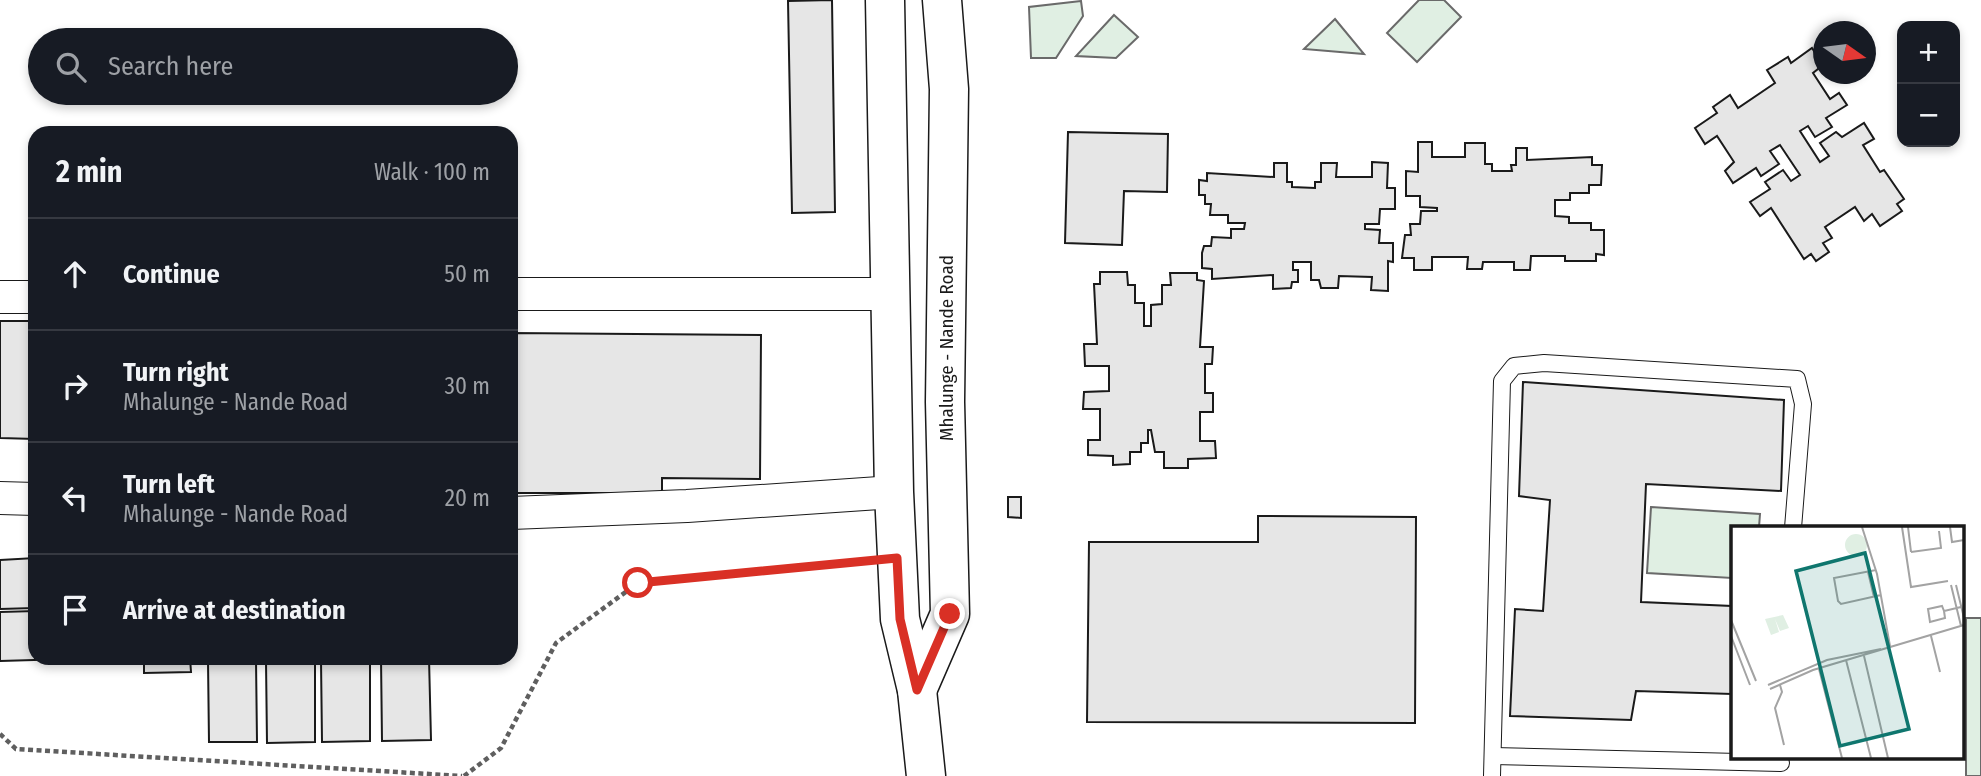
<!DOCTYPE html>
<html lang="en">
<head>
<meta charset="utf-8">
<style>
	body { margin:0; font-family:"Fira Sans Condensed",sans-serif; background:#20242c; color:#f1f3f6 }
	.controls { position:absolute; right:21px; top:21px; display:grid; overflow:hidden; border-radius:14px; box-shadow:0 4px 10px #0003 }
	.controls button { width:63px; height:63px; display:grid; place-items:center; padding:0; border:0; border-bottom:2px solid #363941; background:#171b24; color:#f1f3f6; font:35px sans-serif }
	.compass { position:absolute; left:1813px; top:21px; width:63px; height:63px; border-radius:50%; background:#171b24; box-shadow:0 4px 10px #0003; rotate:104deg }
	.stop { position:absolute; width:21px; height:21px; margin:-16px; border:5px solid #d93025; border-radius:50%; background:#fff }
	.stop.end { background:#d93025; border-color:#fff; box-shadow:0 2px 7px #0008 }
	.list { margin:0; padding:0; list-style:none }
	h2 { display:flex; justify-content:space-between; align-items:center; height:91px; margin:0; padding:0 28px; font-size:30px }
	h2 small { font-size:23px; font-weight:400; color:#9ea1a6 }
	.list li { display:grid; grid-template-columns:46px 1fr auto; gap:21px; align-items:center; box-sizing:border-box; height:112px; padding:0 28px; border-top:2px solid #363941 }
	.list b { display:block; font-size:26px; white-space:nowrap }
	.list p { margin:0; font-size:23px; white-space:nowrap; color:#9ea1a6 }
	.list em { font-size:23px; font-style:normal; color:#9ea1a6 }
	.icon { flex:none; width:38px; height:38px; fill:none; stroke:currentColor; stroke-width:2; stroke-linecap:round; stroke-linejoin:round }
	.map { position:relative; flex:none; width:1981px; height:776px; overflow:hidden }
	.search { position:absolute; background:#171b24; box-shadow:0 4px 10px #0003; left:28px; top:28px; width:490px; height:77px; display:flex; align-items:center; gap:18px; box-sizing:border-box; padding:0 24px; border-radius:38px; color:#9ea1a6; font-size:26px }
	.panel { position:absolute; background:#171b24; box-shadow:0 4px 10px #0003; left:28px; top:126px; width:490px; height:539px; border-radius:21px }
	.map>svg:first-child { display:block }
	.green { fill:#e0efe3; stroke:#6a6a6a; stroke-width:2 }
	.building { fill:#e6e6e6; stroke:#1a1a1a; stroke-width:2 }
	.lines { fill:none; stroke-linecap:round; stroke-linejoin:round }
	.lane-casing { stroke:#1a1a1a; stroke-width:18 }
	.street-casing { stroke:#1a1a1a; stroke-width:34 }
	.secondary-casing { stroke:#1a1a1a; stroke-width:41 }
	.path { stroke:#5f5f5f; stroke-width:4.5; stroke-dasharray:5 3.5; stroke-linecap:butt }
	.lane { stroke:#fff; stroke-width:16 }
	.street { stroke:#fff; stroke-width:32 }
	.secondary { stroke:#fff; stroke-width:38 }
	.route { stroke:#d93025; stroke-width:9 }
	.labels { text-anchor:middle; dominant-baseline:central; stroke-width:5; stroke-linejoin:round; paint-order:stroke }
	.street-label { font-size:19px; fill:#1a1a1a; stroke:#fff }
	.inset-road { fill:none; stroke:#a3a3a3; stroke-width:2 }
	.view { fill:#0f766e; fill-opacity:0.15; stroke:#0f766e; stroke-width:3.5 }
	.inset-edge { fill:none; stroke:#1a1a1a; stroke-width:3.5 }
</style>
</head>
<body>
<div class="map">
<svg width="1981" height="776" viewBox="0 0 1981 776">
	<rect width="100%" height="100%" fill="#fff"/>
	<g class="green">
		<polygon points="1419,0 1444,0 1461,17 1417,62 1387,33"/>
		<polygon points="1081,1 1083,16 1056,58 1031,58 1029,7"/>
		<polygon points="1114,15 1138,37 1116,58 1076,56"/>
		<polygon points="1335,19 1364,54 1304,49"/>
		<polygon points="1651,507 1760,514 1759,527 1732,528 1732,578 1647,573"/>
		<rect x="1966" y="618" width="15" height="158"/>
	</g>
	<g class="building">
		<polygon points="832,0 835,212 792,213 788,1"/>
		<polygon points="1812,48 1823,65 1813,73 1830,99 1839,93 1847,105 1826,118 1832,127 1815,137 1808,126 1800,131 1820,162 1829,156 1820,143 1836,132 1842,137 1864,123 1874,139 1863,145 1880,172 1884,170 1904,199 1897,204 1902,211 1880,226 1872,214 1864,221 1855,207 1825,227 1832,238 1823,243 1829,252 1816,261 1811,254 1804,259 1771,208 1760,216 1750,202 1770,189 1765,182 1783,170 1791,181 1800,175 1780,145 1770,151 1779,164 1761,176 1756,168 1733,183 1725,171 1734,162 1717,136 1705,144 1695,128 1717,113 1713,107 1730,95 1738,108 1775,83 1767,70 1788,57 1791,63"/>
		<polygon points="1068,132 1168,134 1167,192 1124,191 1122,245 1065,243"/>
		<polygon points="1418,142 1432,142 1432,157 1465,157 1465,143 1485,143 1485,164 1492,164 1492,171 1512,171 1511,165 1516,165 1516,148 1527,148 1527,160 1592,157 1592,165 1602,165 1601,185 1589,185 1589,193 1570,193 1570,200 1555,200 1555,216 1569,217 1569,223 1591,223 1591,230 1604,230 1604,255 1596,254 1596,261 1565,261 1565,256 1531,256 1530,270 1514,270 1514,262 1483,262 1482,269 1467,269 1468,257 1432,257 1432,270 1414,270 1414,258 1402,258 1405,235 1411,235 1410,224 1420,224 1421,211 1437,211 1437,208 1420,207 1420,196 1406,196 1406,171 1418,172"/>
		<polygon points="1372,162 1388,163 1387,188 1395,188 1395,209 1380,209 1379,224 1365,224 1365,229 1380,230 1379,243 1393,243 1393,262 1388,261 1388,291 1371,290 1372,277 1339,276 1338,288 1321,288 1319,280 1311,280 1311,262 1293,262 1293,270 1298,270 1298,282 1292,282 1291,288 1273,289 1273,275 1212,279 1212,269 1202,268 1202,253 1204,246 1211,246 1212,237 1231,238 1231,229 1244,229 1245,223 1228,223 1228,215 1210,215 1211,204 1205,204 1205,195 1199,195 1199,180 1207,181 1207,173 1274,177 1274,163 1287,163 1287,182 1292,182 1292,187 1315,188 1315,182 1321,182 1321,163 1337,163 1336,177 1372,177"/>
		<polygon points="1100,272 1127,272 1128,285 1135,285 1135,303 1144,303 1144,326 1151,326 1151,305 1162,304 1162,285 1171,285 1170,273 1197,273 1197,280 1204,281 1200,347 1213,347 1212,364 1205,364 1205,393 1213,393 1213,412 1200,412 1200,441 1215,441 1216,458 1188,459 1188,468 1164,468 1164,452 1155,452 1151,430 1148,430 1148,443 1141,443 1141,452 1130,452 1130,464 1113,465 1113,456 1088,455 1088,440 1100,440 1100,409 1083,409 1084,392 1109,391 1109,366 1085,366 1084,344 1097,344 1094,284 1100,284"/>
		<polygon points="0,321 35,321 35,439 0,438"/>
		<polygon points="511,333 761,335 760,479 662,478 662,493 511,493"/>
		<polygon points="1523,382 1784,400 1781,491 1646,484 1641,602 1732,606 1732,694 1636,691 1631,720 1510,716 1515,609 1543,611 1550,500 1519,496"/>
		<polygon points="1008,497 1021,497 1021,518 1008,517"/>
		<polygon points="1258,516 1416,517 1415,723 1087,722 1089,542 1258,542"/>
		<polygon points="35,558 35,608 0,609 0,560"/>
		<polygon points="35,611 35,658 68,659 0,661 0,612"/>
		<polygon points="144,658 190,658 191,672 144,673"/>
		<polygon points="381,658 429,658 431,740 382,741"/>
		<polygon points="256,660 257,742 209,742 208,661"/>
		<polygon points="321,660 370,660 370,741 322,742"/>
		<polygon points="266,661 315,661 315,742 267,743"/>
	</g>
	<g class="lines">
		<defs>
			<g id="lane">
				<polyline points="1493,756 1781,763"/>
				<polyline points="1492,776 1502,381 1514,366 1544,363 1797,379 1803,404 1793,528"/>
			</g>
			<g id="street">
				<polyline points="511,294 893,294"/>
				<polyline points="0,297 35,297"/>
				<polyline points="0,498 35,499"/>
				<polyline points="511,513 687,506 894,492"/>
			</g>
			<g id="secondary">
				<polyline points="885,0 894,492 900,619 917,690 926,776"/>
				<polyline points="917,690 950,614 945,402 949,89 942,0"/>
			</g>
		</defs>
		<use href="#lane" class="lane-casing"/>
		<use href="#street" class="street-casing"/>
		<use href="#secondary" class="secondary-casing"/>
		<g class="path">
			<polyline points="0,734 16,749 462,776"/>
			<polyline points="464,776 501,748 556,643 638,583 861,561"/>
		</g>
		<use href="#lane" class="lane"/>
		<use href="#street" class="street"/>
		<use href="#secondary" class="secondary"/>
	</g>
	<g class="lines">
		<polyline class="route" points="638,583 897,558 900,619 917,690 950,614"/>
	</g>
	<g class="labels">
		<g class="street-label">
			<text transform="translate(946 348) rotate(-90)">Mhalunge - Nande Road</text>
		</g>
	</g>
	<g transform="translate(1731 526)">
		<rect width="233" height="233" fill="#fff"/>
		<path d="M114 19a11 11 0 1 1 22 0a11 11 0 1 1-22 0ZM52,89L58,102L49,105L44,93L48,106L40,109L34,93Z" fill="#e0efe3"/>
		<path class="inset-road" d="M131,1L146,48L159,120M171,1L180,61L217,55M177,1L180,26M219,1L221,16L233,14M180,26L210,22L208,5M145,44L103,52L107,75L110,78L150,69M137,46L143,71M220,59L230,100M225,59L233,92M213,85L211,80L197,83L199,96L214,92L213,85L230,81M0,94L25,155M0,110L19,159M200,110L209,146M133,130L157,232M115,134L140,232M88,143L111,232M37,159L96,134L150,123M49,159L51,166L44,182L53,219M39,163L82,144L233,99"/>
		<path class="view" d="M134,27L178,203L109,220L65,45Z"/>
		<rect width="233" height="233" class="inset-edge"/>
	</g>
</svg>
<div class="controls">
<button>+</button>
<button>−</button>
</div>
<svg class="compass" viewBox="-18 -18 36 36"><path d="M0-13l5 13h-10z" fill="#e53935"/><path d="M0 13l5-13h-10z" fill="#9ea1a6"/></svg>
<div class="stop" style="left:638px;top:583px"></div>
<div class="stop end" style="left:950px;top:614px"></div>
<div class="search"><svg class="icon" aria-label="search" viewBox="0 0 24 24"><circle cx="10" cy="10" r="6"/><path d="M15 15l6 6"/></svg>Search here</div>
<section class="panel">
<h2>2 min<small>Walk · 100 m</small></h2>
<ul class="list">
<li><svg class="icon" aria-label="ahead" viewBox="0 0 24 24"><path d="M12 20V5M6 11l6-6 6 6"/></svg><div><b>Continue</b></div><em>50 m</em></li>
<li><svg class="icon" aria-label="right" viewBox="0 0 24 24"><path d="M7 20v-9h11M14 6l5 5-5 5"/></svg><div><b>Turn right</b><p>Mhalunge - Nande Road</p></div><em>30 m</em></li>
<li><svg class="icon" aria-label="left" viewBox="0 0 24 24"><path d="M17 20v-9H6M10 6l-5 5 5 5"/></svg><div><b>Turn left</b><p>Mhalunge - Nande Road</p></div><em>20 m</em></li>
<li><svg class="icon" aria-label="arrive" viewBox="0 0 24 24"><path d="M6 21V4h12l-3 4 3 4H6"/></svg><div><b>Arrive at destination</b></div></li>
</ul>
</section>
</div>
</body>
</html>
